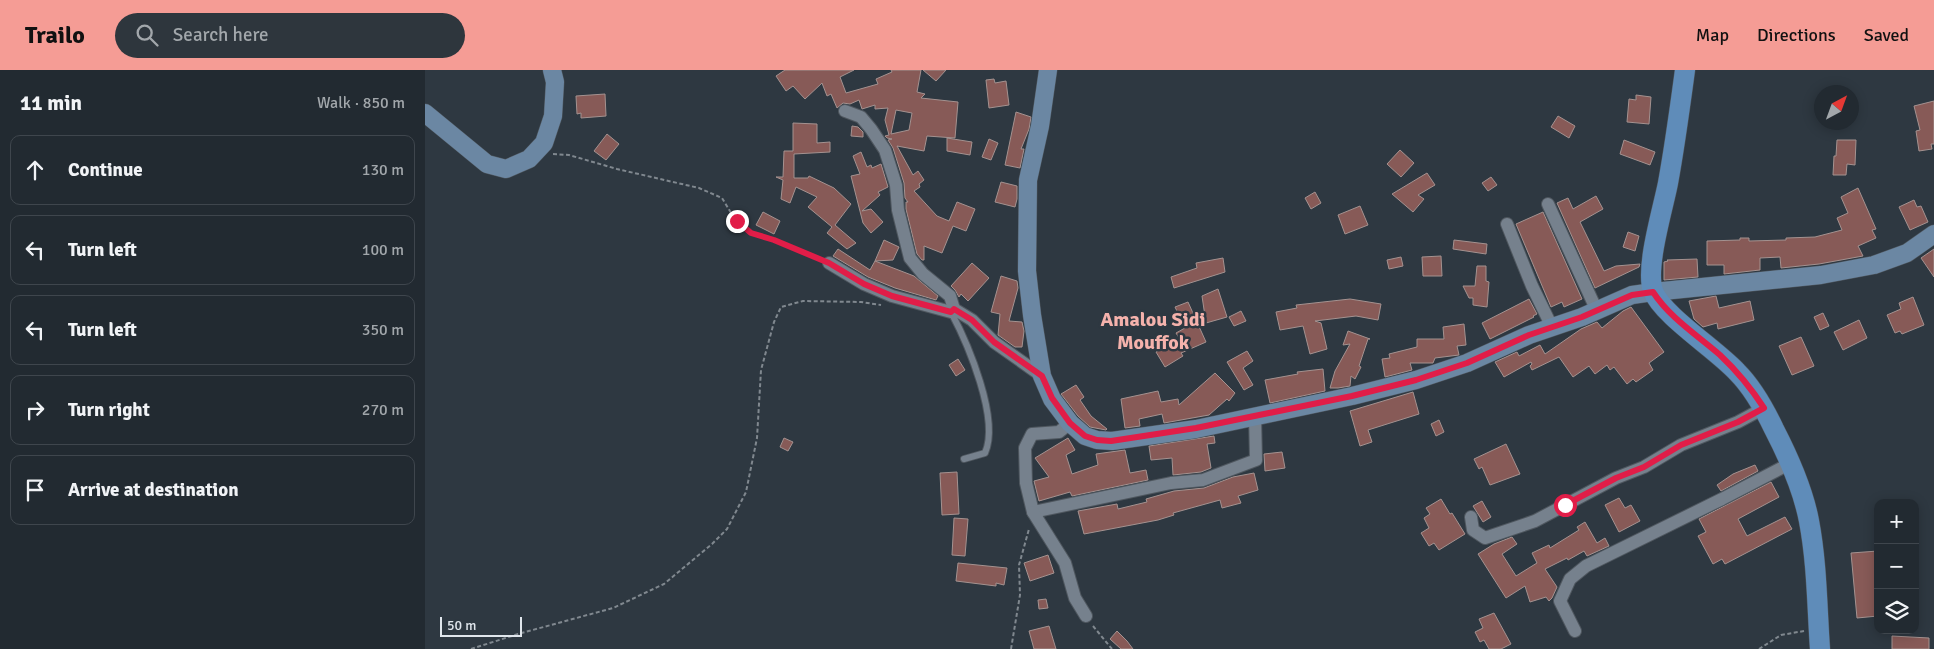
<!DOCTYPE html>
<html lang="en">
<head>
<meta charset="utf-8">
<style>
	body { margin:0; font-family:Signika,sans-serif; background:#2e363d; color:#f1f3f6 }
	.controls { position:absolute; right:15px; bottom:15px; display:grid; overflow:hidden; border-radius:10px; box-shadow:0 2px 12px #0003 }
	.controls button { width:45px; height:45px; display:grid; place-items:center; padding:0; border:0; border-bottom:1px solid #3f464d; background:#222a31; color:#f1f3f6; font:25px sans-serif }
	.compass { position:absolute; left:1389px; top:15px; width:45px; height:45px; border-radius:50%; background:#222a31; box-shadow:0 2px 12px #0003; rotate:41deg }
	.scale { position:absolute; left:15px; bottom:12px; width:82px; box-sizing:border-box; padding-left:5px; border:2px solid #e0e6ec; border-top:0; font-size:14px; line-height:18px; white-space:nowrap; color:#e0e6ec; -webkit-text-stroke:4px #2e3841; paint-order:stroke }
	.stop { position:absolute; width:15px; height:15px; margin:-11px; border:4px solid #e11d48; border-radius:50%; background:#fff }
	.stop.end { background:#e11d48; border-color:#fff; box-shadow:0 1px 5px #0008 }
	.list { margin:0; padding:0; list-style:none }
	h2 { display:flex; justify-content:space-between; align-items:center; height:65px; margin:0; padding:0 20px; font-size:21px }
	h2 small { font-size:16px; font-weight:400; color:#a2a7ab }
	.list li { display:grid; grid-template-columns:32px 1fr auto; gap:15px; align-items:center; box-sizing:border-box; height:70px; margin:0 10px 10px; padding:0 10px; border:1px solid #3f464d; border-radius:10px }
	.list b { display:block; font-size:19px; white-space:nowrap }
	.list em { font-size:16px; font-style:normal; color:#a2a7ab }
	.icon { flex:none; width:28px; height:28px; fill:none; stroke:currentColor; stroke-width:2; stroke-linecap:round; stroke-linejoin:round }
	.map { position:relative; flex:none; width:1509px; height:579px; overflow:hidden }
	header { display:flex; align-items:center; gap:30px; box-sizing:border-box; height:70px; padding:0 25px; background:#f59c95; color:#111 }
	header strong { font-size:24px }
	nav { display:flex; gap:28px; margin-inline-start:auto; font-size:18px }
	.search { width:350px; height:45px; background:#2e363d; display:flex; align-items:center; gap:12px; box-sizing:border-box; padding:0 18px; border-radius:28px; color:#a2a7ab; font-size:19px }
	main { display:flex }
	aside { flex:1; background:#222a31 }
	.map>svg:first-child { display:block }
	.building { fill:#875a57; stroke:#a49290; fill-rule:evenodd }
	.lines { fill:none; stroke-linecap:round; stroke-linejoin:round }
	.lane-casing { stroke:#4f575f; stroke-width:8 }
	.street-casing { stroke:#4f575f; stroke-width:14 }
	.secondary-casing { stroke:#4f575f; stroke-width:19 }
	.primary-casing { stroke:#4f575f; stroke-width:21 }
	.path { stroke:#80888f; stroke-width:2; stroke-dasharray:4 2.5; stroke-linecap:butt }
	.lane { stroke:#76818d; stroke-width:6 }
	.street { stroke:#76818d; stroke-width:12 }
	.secondary { stroke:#6b87a3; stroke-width:18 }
	.primary { stroke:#5f8cb9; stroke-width:20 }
	.route { stroke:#e11d48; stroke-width:6 }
	.labels { text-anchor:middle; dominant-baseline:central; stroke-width:5; stroke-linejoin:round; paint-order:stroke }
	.district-label { font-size:20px; font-weight:bold; fill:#f5b2ac; stroke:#2e3841 }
</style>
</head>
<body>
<header>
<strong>Trailo</strong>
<div class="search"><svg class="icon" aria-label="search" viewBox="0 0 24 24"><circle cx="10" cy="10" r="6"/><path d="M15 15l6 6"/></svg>Search here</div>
<nav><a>Map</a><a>Directions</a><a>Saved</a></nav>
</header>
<main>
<aside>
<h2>11 min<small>Walk · 850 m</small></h2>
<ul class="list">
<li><svg class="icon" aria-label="ahead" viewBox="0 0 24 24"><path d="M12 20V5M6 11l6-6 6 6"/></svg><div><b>Continue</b></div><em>130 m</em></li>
<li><svg class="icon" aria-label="left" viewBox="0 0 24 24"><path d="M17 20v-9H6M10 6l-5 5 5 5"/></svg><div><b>Turn left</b></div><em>100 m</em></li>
<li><svg class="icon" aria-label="left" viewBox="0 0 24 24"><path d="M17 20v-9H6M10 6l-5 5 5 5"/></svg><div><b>Turn left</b></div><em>350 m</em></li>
<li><svg class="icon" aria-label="right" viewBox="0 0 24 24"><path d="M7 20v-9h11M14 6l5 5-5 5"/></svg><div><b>Turn right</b></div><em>270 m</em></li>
<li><svg class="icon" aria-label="arrive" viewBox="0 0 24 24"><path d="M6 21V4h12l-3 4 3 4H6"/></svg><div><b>Arrive at destination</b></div></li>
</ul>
</aside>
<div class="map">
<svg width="1509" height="579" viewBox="0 0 1509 579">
	<rect width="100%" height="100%" fill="#2e3841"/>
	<g class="building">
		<path d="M360,0H429L415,7L421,23L453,14L451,9L467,2L466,0H496L492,22L500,24L496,28L533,32L530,68L502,66L499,81L472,76L488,105L493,101L499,110L494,114L495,117L489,121L512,146L524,151L532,132L550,139L541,161L528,156L517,183L499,176V190H497L492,184L481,139V132H483L480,128L479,113L468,78L463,70L467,69L462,68L460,66L464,65L460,50L463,38L450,39V35L437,39L434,30L425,34L418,33L412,38L406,24L402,26L397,13L380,29L368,16L361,21L351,6ZM471,40L487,43L484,60L466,64Z"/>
		<polygon points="498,0 521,0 511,11"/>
		<polygon points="569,9 570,13 581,11 584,35 564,38 561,10"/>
		<polygon points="180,24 181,46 156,48 156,43 152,44 151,26"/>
		<polygon points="1211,25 1226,27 1224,54 1202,52 1204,29 1211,30"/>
		<polygon points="1509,31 1509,74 1506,74 1507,79 1494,81 1491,61 1495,60 1489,36"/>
		<polygon points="591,42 606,47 604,59 596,79 599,79 595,98 580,95"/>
		<polygon points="1133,46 1150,56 1144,68 1126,57"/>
		<polygon points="368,53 392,54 392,73 405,72 405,82 369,84 369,108 383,108 384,106 409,118 426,134 410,155 431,173 422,179 402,163 407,157 383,137 392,127 371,117 365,133 356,129 358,110 351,107 358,107 359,81 368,81"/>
		<polygon points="427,56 433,57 438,62 438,67 426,66"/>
		<polygon points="182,64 194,74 181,90 169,81"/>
		<polygon points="522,68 547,72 545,85 522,81"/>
		<polygon points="564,69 573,73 566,90 557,87"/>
		<polygon points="1199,70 1230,82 1225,95 1195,84"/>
		<polygon points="1412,70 1431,70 1430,95 1422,94 1421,105 1408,105 1409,86 1411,86"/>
		<polygon points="975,80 989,93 976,107 962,94"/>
		<polygon points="436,82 442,97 446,95 447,98 456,94 463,117 453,122 455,125 437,141 446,139 458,152 446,163 438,153 426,106 435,104 428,86"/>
		<polygon points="1002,103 1010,115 993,125 999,129 988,142 967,124"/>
		<polygon points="1066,107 1072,115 1063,121 1057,113"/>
		<polygon points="576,112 592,116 592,129 590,137 570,132"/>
		<polygon points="1433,118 1451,159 1447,160 1451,168 1433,176 1438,186 1394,194 1356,198 1355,187 1335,188 1335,200 1299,204 1299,195 1282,195 1282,171 1315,170 1315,168 1324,168 1324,171 1361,170 1361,168 1390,167 1417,160 1412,148 1423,143 1416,127"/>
		<polygon points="890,122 896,133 886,139 880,128"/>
		<polygon points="1171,126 1178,139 1155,152 1179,201 1191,196 1215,194 1214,197 1170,218 1132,133 1143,128 1148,139"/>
		<polygon points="1489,130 1492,137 1496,136 1503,152 1485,160 1474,137"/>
		<polygon points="935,136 943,155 920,164 913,145"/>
		<polygon points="338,142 355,151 349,164 331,155"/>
		<polygon points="1118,142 1157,229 1139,237 1137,232 1126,237 1091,154"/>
		<polygon points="1203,162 1214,166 1210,181 1198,177"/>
		<polygon points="459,170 474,177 468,190 450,191"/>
		<polygon points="1029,170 1062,174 1061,184 1028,179"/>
		<polygon points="413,179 445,200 450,191 489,206 513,226 511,230 470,218 443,207 408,186"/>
		<polygon points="1509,179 1509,207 1496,188"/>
		<polygon points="1016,186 1017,206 998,206 997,187"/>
		<polygon points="976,187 978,196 964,199 962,190"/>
		<polygon points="798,188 800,202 749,218 746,207 772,198 771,193"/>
		<polygon points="1272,189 1273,207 1239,210 1239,192 1243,191 1242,190"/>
		<polygon points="547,193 564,208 543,231 536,224 534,227 530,220 526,216"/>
		<polygon points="1052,196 1061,196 1061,211 1064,212 1062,237 1048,235 1048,228 1044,228 1038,216 1050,216"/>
		<polygon points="576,206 592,211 593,218 584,251 597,252 599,261 597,277 590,277 573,265 575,244 566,242"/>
		<polygon points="793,219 802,247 781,253 777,226"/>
		<polygon points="1291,226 1294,238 1325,231 1329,250 1293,259 1292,253 1278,257 1269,249 1264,231"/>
		<polygon points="1488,227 1499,255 1477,264 1475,261 1470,263 1462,245 1476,239 1474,233"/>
		<polygon points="925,229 956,234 953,250 931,246 890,251 896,253 902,279 885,284 878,256 855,260 851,242 872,238 871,235"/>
		<polygon points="1104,229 1112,244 1108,246 1109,247 1065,269 1057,253"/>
		<polygon points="763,232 781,272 756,283 758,286 740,297 731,282 754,268 751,263 760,258 750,237"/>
		<polygon points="1206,237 1239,282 1224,293 1228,300 1211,312 1208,309 1202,314 1189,297 1185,300 1182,295 1170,304 1164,296 1148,307 1134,287 1107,300 1105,296 1107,294 1106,292 1079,307 1070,292 1092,282 1094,286 1115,275 1120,284 1156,259 1172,252 1177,258 1198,241"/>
		<polygon points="816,241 821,251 809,256 804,247"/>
		<polygon points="1398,243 1404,256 1395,260 1389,247"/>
		<polygon points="1434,250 1442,268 1418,280 1409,262"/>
		<polygon points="1039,254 1041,275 1032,276 1034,285 1010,288 1008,293 985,293 987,300 960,307 957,289 965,288 964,284 992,277 992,269 1019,269 1018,257"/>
		<polygon points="923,261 945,269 943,269 934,296 936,297 930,309 926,306 925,316 913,318 905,318 910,301 925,274 918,275"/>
		<polygon points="1376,267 1389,296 1367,305 1354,276"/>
		<polygon points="822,281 828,291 818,298 828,315 819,320 802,292"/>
		<polygon points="533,289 540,300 531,306 524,295"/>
		<polygon points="898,299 900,321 845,333 840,310 873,304 872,302"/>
		<polygon points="790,303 810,323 804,331 802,329 784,345 739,353 737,344 714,349 715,356 700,358 696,329 733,321 736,332 753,329 754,335"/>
		<polygon points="651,315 659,327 655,330 666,346 682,359 681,360 665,357 653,346 636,324"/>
		<polygon points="988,322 994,344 943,360 947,372 935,376 925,341"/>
		<polygon points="1014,350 1019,362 1011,366 1006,354"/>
		<polygon points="789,366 790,373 782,374 786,398 776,402 748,405 747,388 726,390 724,376"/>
		<polygon points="359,368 368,372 363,381 355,377"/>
		<polygon points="643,368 650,380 641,385 647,404 673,395 671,384 700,380 705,403 721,400 723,410 647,426 645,422 614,431 609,411 624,407 610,388"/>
		<polygon points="1081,374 1095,404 1065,415 1057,397 1054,399 1049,389"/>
		<polygon points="857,382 860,398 840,401 839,384"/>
		<polygon points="1330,395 1333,401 1296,421 1292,415 1308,404"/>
		<polygon points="532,402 534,444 517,445 515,403"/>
		<polygon points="829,403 833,420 813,426 816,433 797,438 795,430 748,443 749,445 733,450 659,464 653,441 692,434 693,439 722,432 721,429 749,421 779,418 808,407"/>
		<polygon points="1346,412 1354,427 1313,449 1322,466 1360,447 1367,459 1300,494 1297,489 1288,494 1273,466 1281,462 1274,449"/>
		<polygon points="1194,428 1200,438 1206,435 1215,451 1194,462 1180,435"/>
		<polygon points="1016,429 1025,444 1027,443 1040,464 1014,480 1009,473 1004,476 996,463 1004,458 999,448 1005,444 1001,438"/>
		<polygon points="1057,431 1066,447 1058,452 1048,436"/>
		<polygon points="529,448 543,449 540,486 527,485"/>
		<polygon points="1160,452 1172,473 1180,468 1184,476 1162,486 1159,481 1143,490 1142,488 1120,499 1132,517 1127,528 1124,531 1121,527 1105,532 1100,516 1081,528 1053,484 1069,474 1087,467 1092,474 1077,484 1091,506 1112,493 1107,483 1124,475 1125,478 1154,460 1152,457"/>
		<polygon points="1453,481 1453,546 1432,548 1426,483"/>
		<polygon points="623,485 629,503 605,511 599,493"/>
		<polygon points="533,493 582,498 579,515 571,513 571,516 531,511"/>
		<polygon points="621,529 623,538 614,539 613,530"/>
		<polygon points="1069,543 1086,574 1076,579 1064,579 1059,570 1055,572 1050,562 1058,558 1054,549"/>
		<polygon points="624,556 631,579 609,579 604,561"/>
		<polygon points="692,561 702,571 708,579 696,579 685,569"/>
		<polygon points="1467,566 1504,568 1504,579 1467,579"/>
	</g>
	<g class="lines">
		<defs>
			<path id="lane" d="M526,242C543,274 575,349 560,383L539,389"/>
			<g id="street">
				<polyline points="420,41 436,47 446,59 460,80 471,115 473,140 485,188 498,204 525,226 529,239"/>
				<polyline points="1123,134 1172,241"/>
				<polyline points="1082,154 1107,216 1127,257"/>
				<polyline points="404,193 439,214 467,226 526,242 529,239 547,250 569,272 617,306"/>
				<polyline points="645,353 634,362 607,364 600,378 601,413 608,442 746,413 778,410 831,390 830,346"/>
				<polyline points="608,442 640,493 650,528 661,546"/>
				<polyline points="1046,447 1048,460 1060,468 1110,451 1191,408 1219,397 1256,375 1313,352 1339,338"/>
				<polyline points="1150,561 1135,531 1145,509 1161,496 1297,429 1366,393"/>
			</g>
			<g id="secondary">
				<polyline points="623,0 615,56 603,110 602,201 607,245 617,306 627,329 645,353 660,366 672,370 687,371 771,359 927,326 991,310 1042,293 1104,265 1157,247 1207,225 1228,222 1396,205 1449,195 1482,183 1509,164"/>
				<polyline points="0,43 62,94 81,99 104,89 119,73 128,46 130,12 127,0"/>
			</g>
			<path id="primary" d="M1260,0C1255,37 1250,75 1243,113C1238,139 1220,197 1228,221C1237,245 1292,280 1312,302C1328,318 1339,338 1349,359C1364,388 1378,419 1384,451C1392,493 1392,536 1395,579"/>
		</defs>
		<use href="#lane" class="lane-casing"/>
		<use href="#street" class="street-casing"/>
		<use href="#secondary" class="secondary-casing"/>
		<use href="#primary" class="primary-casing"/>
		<g class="path">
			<polyline points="128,84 144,85 192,99 274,118 297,128 311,151 326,163 349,170 394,189"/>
			<polyline points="668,556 687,579"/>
			<polyline points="46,579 93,564 188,538 239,514 287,474 302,459 321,422 332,368 336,300 349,252 356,237 378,231 436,232 456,235"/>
			<polyline points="586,579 595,525 594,495 604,459"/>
			<polyline points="1334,579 1356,565 1379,561"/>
		</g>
		<use href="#lane" class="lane"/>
		<use href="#street" class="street"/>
		<use href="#secondary" class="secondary"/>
		<use href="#primary" class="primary"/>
	</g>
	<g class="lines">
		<path class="route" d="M312,151L326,163L349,170L404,193L439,214L467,226L526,242L529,239L547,250L569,272L617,306L627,328L645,353L660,366L672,370L686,371L771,358L927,326L991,310L1042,293L1104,265L1157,247L1207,225L1228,222C1245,248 1272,265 1295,285C1312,301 1326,318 1339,338L1313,352L1256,375L1219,397L1191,408L1140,435"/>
	</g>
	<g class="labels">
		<g class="district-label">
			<text x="728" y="249">Amalou Sidi<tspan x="728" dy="23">Mouffok</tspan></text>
		</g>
	</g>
</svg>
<div class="controls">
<button>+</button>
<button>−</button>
<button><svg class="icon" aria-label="layers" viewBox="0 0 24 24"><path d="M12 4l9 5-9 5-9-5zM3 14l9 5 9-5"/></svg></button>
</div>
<svg class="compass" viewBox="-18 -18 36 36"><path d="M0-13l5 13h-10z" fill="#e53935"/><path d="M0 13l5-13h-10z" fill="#a2a7ab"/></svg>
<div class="scale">50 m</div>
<div class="stop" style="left:1140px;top:435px"></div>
<div class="stop end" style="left:312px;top:151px"></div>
</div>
</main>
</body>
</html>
